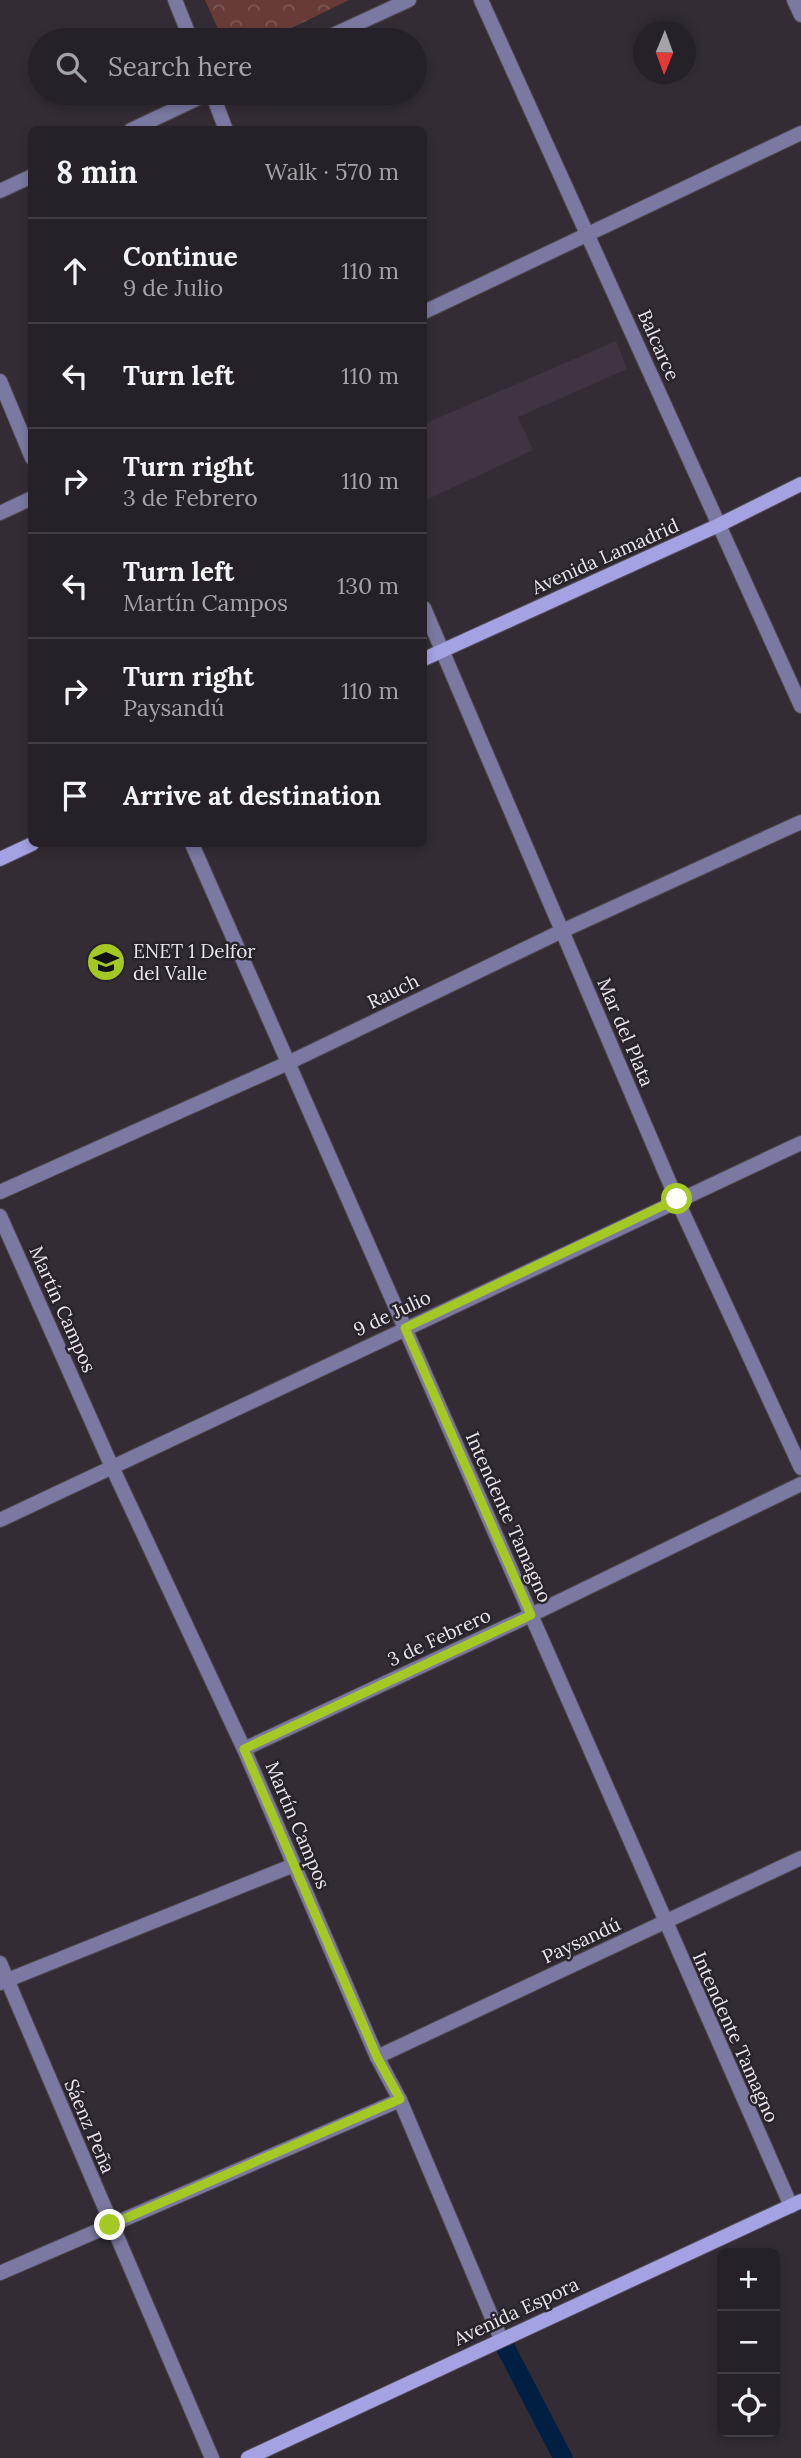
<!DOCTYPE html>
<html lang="en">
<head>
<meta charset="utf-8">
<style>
	body { margin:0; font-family:Lora,serif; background:#2e2930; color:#f1f3f6 }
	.controls { position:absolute; right:21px; bottom:21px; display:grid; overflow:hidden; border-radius:10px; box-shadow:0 4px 10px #0003 }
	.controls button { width:63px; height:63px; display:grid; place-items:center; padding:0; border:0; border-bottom:2px solid #423e45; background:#262128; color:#f1f3f6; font:35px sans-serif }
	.compass { position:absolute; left:633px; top:21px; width:63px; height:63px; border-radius:50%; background:#262128; box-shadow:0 4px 10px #0003; rotate:181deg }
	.stop { position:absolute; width:21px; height:21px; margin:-16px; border:5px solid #a4c824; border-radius:50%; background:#fff }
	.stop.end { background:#a4c824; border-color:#fff; box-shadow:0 2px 7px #0008 }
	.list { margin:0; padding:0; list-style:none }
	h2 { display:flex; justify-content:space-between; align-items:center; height:91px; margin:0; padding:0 28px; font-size:30px }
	h2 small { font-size:23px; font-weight:400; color:#a4a3a8 }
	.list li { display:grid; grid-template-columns:46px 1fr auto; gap:21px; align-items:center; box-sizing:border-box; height:105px; padding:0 28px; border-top:2px solid #423e45 }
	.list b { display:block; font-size:26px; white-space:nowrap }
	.list p { margin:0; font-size:23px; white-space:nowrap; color:#a4a3a8 }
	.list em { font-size:23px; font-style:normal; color:#a4a3a8 }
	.icon { flex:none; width:38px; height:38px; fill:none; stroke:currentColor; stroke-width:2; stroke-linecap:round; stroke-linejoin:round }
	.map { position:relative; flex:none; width:801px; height:2458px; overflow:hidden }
	.search { position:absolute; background:#262128; box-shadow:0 4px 10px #0003; left:28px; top:28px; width:399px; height:77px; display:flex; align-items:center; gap:18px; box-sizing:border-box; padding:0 24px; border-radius:38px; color:#a4a3a8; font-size:26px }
	.panel { position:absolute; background:#262128; box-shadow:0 4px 10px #0003; left:28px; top:126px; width:399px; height:721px; border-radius:10px }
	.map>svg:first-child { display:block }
	.built { fill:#3f3542 }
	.park { fill:url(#park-crowns) }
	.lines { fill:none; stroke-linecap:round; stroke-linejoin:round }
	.canal { stroke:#001f42; stroke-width:19 }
	.street-casing { stroke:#504a52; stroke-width:16 }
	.secondary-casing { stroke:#504a52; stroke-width:16 }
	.street { stroke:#7b79a1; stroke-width:14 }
	.secondary { stroke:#a5a2e3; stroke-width:14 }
	.route { stroke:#a4c824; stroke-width:9 }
	.labels { text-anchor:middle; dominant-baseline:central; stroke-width:5; stroke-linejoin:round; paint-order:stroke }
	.street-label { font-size:19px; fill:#eae6ec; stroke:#29232b }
	.poi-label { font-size:19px; fill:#eae6ec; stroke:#29232b; text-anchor:start }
</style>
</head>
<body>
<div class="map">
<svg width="801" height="2458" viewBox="0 0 801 2458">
	<defs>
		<pattern id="park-crowns" width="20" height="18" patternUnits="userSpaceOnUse" patternTransform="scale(1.75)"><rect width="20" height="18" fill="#683b38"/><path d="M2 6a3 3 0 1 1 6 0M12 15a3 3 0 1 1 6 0" fill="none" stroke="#7e5755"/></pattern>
	</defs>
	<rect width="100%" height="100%" fill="#332c35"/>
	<polygon class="built" points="616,341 627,369 518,417 533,450 424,501 424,424"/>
	<polygon class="park" points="205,0 349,0 267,40 223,40"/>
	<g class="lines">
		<polyline class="canal" points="501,2339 563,2458"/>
		<defs>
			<g id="street">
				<polyline points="175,0 191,40"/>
				<polyline points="481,0 801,706"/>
				<polyline points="794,0 801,15"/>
				<polyline points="322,40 409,0"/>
				<polyline points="212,93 226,130"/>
				<polyline points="131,130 209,93"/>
				<polyline points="0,191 32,176"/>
				<polyline points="424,312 801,133"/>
				<polyline points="0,381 32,458"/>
				<polyline points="0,513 32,498"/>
				<polyline points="424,608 677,1200 801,1468"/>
				<polyline points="192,844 791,2206"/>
				<polyline points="0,1192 288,1063 562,931 801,822"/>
				<polyline points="0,1216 112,1467 244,1749 377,2057 400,2100 501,2339"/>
				<polyline points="0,1520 801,1143"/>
				<polyline points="244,1749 531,1615 801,1484"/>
				<polyline points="0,1963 212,2458"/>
				<polyline points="0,1983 294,1865"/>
				<polyline points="377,2057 801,1858"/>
				<polyline points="0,2273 400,2100"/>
			</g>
			<g id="secondary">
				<polyline points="424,659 719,525 801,484"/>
				<polyline points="0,859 32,844"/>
				<polyline points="248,2458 801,2201"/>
			</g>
		</defs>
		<use href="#street" class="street-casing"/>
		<use href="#secondary" class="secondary-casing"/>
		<use href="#street" class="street"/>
		<use href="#secondary" class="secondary"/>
	</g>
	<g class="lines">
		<polyline class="route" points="110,2225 400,2099 377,2057 244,1749 531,1615 405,1328 677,1199"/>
	</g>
	<defs>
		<symbol id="school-disc" viewBox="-11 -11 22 22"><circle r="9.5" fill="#a4c824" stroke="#29232b"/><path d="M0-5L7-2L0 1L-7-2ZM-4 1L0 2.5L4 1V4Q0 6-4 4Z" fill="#111"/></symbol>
	</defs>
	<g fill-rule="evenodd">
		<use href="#school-disc" x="84" y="940" width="44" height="44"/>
	</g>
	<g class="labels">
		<g class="street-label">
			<text transform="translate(659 345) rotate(66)">Balcarce</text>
			<text transform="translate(605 556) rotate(-24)">Avenida Lamadrid</text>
			<text transform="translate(393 991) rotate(-26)">Rauch</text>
			<text transform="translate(626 1032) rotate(67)">Mar del Plata</text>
			<text transform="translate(63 1309) rotate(66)">Martín Campos</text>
			<text transform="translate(392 1313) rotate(-25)">9 de Julio</text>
			<text transform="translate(509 1517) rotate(66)">Intendente Tamagno</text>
			<text transform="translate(439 1637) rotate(-25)">3 de Febrero</text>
			<text transform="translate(298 1825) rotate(67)">Martín Campos</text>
			<text transform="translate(581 1940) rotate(-25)">Paysandú</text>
			<text transform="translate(736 2037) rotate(66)">Intendente Tamagno</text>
			<text transform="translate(90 2126) rotate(67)">Sáenz Peña</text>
			<text transform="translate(516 2311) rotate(-25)">Avenida Espora</text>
		</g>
		<g class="poi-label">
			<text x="133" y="951">ENET 1 Delfor<tspan x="133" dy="22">del Valle</tspan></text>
		</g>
	</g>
</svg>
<div class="controls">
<button>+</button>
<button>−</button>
<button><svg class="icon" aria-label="locate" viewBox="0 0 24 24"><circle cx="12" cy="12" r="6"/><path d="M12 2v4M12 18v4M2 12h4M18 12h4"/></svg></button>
</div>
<svg class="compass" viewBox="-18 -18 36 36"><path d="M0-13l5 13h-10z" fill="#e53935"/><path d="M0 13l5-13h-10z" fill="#a4a3a8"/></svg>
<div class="stop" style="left:677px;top:1199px"></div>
<div class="stop end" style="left:110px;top:2225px"></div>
<div class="search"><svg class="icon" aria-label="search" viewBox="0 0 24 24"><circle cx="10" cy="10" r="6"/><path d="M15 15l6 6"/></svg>Search here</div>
<section class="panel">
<h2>8 min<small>Walk · 570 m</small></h2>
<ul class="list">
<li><svg class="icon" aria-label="ahead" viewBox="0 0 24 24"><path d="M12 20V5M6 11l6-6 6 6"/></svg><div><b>Continue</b><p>9 de Julio</p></div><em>110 m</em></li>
<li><svg class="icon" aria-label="left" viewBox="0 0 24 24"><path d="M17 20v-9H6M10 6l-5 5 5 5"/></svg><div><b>Turn left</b></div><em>110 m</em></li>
<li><svg class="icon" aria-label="right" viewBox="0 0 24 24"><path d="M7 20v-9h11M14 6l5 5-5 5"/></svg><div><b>Turn right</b><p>3 de Febrero</p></div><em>110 m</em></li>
<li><svg class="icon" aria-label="left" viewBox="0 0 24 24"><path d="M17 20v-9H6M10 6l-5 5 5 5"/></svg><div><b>Turn left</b><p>Martín Campos</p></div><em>130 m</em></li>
<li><svg class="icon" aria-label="right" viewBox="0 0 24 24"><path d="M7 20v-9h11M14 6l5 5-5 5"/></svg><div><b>Turn right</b><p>Paysandú</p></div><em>110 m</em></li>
<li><svg class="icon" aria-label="arrive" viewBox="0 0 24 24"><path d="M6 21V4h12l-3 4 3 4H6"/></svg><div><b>Arrive at destination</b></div></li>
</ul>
</section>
</div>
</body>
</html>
